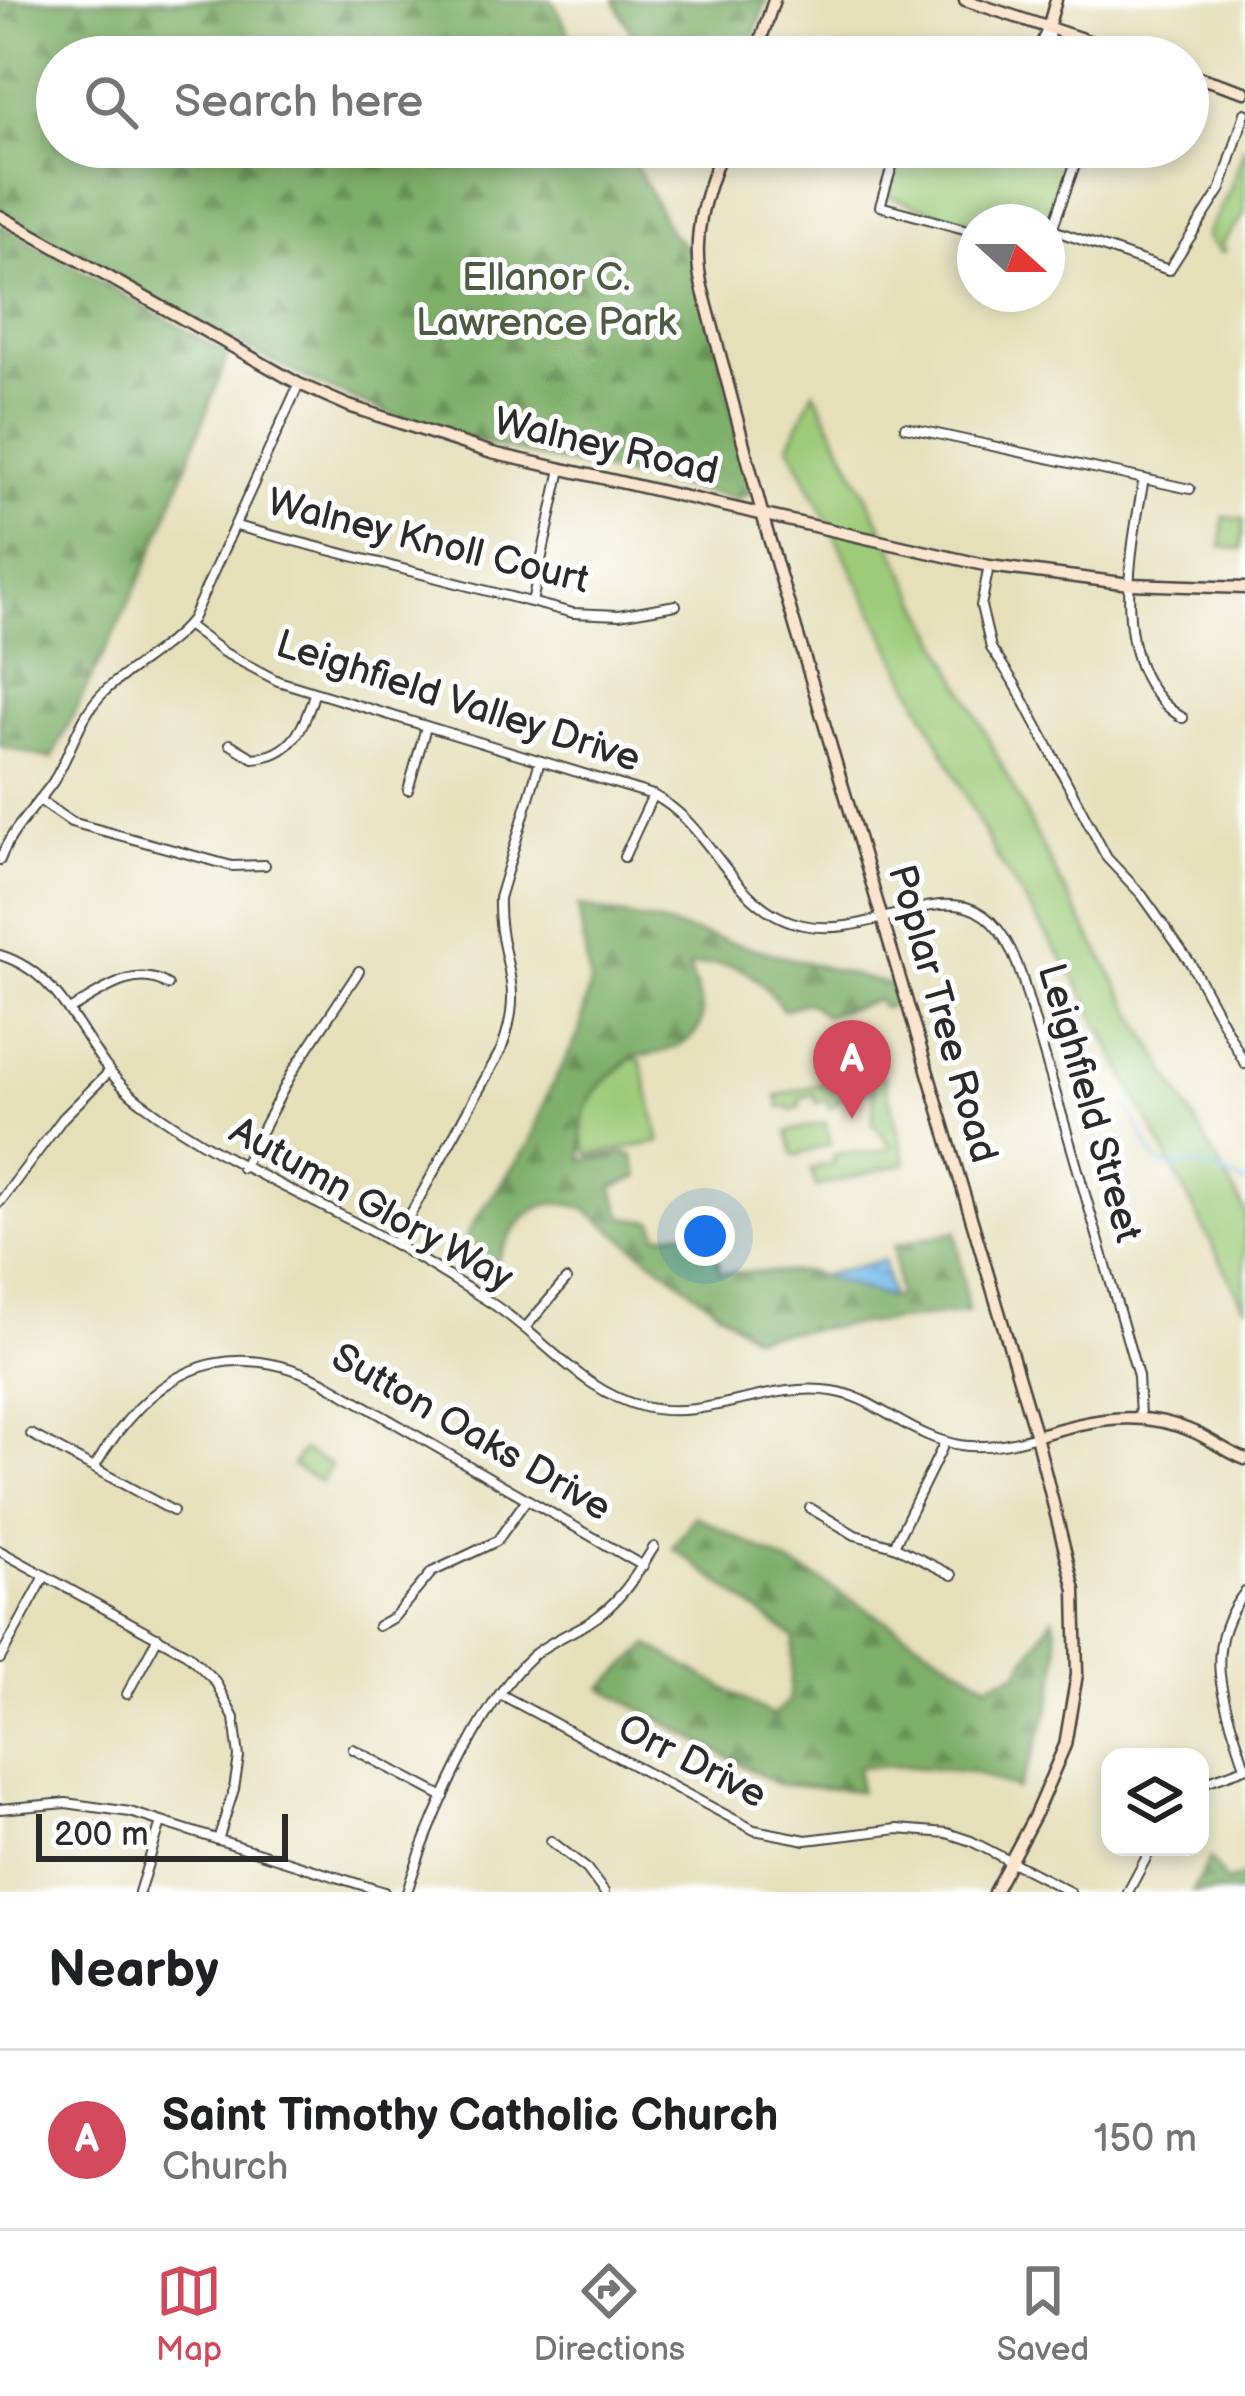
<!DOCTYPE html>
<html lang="en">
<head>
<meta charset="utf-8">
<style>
	body { margin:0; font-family:"Balsamiq Sans",sans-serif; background:#f2f2f2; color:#202124 }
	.controls { position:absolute; right:36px; bottom:36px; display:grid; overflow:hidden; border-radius:24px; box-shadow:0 6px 18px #0003 }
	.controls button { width:108px; height:108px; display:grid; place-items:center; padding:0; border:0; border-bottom:3px solid #e0e0e0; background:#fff; color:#202124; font:60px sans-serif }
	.compass { position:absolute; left:957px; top:204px; width:108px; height:108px; border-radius:50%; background:#fff; box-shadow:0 6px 18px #0003; rotate:111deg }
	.scale { position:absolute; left:36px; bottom:30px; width:252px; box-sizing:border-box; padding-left:12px; border:6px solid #2b2b2b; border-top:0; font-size:33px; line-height:42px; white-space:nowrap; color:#2b2b2b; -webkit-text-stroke:9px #fff; paint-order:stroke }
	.you { position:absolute; left:705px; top:1236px; width:42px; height:42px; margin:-30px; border:9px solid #fff; border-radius:50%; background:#1a73e8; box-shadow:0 0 0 18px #1a73e833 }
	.badge { display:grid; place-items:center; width:78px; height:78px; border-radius:50%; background:#d1495b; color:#fff; font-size:39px; font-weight:700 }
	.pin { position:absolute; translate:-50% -99px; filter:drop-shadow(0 3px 6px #0008) }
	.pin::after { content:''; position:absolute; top:63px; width:42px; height:36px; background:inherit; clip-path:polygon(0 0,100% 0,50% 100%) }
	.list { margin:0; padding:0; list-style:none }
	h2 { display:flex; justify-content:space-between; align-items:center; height:156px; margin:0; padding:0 48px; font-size:51px }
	h2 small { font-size:39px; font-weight:400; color:#757577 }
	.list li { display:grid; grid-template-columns:78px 1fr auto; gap:36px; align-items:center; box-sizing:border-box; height:180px; padding:0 48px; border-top:3px solid #e0e0e0 }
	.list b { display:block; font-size:45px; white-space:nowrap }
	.list p { margin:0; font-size:39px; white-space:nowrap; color:#757577 }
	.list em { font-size:39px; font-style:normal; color:#757577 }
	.icon { flex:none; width:66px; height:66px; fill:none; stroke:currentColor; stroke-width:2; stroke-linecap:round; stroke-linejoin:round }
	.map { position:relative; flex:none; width:1245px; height:1892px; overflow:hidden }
	.search { position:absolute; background:#fff; box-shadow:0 6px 18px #0003; left:36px; right:36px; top:36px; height:132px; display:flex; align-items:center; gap:30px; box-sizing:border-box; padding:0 42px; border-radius:66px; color:#757577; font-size:45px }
	.sheet { height:336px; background:#fff }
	nav { display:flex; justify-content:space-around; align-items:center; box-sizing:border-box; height:168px; border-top:3px solid #e0e0e0; background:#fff; font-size:33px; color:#757577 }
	nav a { display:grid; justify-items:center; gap:6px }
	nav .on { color:#d1495b }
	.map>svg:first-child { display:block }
	.green { fill:#9dcb79; stroke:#647b52; stroke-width:3 }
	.forest { fill:url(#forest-firs); stroke:#546d4a; stroke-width:3 }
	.water { fill:url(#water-ripples); stroke:#4e728a; stroke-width:3 }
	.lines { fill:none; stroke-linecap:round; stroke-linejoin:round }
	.stream { stroke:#72b9e9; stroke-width:3 }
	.street-casing { stroke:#474640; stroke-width:12 }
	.secondary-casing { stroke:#474640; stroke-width:15 }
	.street { stroke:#fff; stroke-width:8 }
	.secondary { stroke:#fce5cf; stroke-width:10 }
	.labels { text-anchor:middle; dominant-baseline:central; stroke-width:10; stroke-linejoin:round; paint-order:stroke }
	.park-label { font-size:39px; fill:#4d5b42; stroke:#fff }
	.street-label { font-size:39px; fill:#2b2b2b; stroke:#fff }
</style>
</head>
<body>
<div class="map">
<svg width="1245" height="1892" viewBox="0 0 1245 1892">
	<defs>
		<pattern id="forest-firs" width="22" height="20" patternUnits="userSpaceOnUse" patternTransform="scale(3)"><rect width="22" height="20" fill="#7eaf69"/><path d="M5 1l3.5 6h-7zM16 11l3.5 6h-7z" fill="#678f57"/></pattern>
		<pattern id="water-ripples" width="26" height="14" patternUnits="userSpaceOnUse" patternTransform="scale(3)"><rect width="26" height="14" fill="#72b9e9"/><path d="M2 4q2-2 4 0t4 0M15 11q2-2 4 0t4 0" fill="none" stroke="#5e97bd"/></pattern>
	</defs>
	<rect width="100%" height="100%" fill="#fff"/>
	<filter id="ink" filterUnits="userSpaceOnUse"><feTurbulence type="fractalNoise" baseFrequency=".00833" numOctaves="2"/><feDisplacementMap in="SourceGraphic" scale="24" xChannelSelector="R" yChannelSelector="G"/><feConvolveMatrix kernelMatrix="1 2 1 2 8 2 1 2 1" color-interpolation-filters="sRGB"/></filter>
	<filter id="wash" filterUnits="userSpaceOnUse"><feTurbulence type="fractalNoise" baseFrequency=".004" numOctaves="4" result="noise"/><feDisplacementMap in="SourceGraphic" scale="48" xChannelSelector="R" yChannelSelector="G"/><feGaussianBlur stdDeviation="2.7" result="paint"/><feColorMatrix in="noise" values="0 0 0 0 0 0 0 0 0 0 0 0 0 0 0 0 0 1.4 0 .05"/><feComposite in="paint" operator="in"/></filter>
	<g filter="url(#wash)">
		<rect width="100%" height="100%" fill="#e5dfba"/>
		<g class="green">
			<path d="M1245,146C1245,171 1245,191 1245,214L1221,244L1225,250L1221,253L1207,238V233L1229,192Z"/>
			<polygon points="904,147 1075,147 1047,235 1047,222 967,222 888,196"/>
			<polygon points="814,391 1060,882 1245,1211 1245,1308 1076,980 996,856 789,445"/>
			<polygon points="1224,517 1244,519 1241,549 1221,547"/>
			<path d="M633,1058L641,1061L660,1142L589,1155C566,1114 602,1080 633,1058Z"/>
			<path d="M877,1068L884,1078L906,1163L816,1187L811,1169L834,1162L833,1155C854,1148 864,1160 891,1146L873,1123L874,1089L843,1096L830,1109L826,1100L817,1103L814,1094L801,1098L800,1107L791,1110L788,1106L780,1108L777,1096Z"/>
			<polygon points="825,1122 831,1144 794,1156 787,1132"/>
			<polygon points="302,1450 331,1465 321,1482 293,1466"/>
		</g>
		<g class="forest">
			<path d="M0,0H552L581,57H57V147H627L671,233L694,254L751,484L750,493L738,499C616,472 489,453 373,407C243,355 122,278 0,210Z"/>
			<polygon points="614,0 766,0 747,57 644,57"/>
			<path d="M0,225L228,354C201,426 176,499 145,569C115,634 81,695 52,759L0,746Z"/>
			<path d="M578,906L663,924L890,985L898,1004L883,1008L878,1000L825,1016L808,1002L783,1010C754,971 740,958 689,967C693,981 702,999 702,1014C702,1044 657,1056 634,1056C590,1088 578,1104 583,1160L624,1153L634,1156L639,1177L612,1187L623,1217L654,1221L658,1235L689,1231L715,1243L720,1272H809L887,1297H898L894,1246L956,1231L968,1312L752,1336L586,1210C527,1184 507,1241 486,1282L455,1261L474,1222L530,1143L548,1093L579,1034L590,983Z"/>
			<path d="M695,1516L813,1576L988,1684L1017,1673L1053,1618C1069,1673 1040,1739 1018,1789L972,1772L899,1766L858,1767L860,1791L777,1784L602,1688L649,1645L772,1716L789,1701L794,1638L673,1548Z"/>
			<polygon points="1210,1858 1226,1882 1245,1876 1245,1892 1192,1892"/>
		</g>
		<polygon class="water" points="883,1260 890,1292 887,1297 821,1276"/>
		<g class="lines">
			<polyline class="stream" points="1127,1106 1156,1161 1165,1166 1198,1164 1245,1183"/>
		</g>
	</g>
	<g filter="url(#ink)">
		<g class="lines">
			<defs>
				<g id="street">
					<polyline points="1033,57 1048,28"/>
					<polyline points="1047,57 1051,45 1048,29"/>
					<polyline points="898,147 880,206 975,232"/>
					<polyline points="1053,230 1169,270 1221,189 1245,113"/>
					<polyline points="1047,244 1081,147"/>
					<polyline points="905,427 1190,489"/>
					<path d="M1144,479C1130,552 1106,672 1183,718"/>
					<polyline points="236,526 573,613 619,615 676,605"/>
					<polyline points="989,566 981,606 991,648 1015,684 1107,858 1142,895 1191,964 1245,1064"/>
					<polyline points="532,602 561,469"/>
					<path d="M187,625L223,652L278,681L653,795C715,827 731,910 803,925C890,944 978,839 1022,978L1138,1376L1140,1417"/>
					<path d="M230,744L253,758C292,756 304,728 314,694"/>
					<polyline points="408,790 426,727"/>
					<polyline points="39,800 71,822 232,866 265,865"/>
					<polyline points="624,857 653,795"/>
					<path d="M0,860C11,829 34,809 53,782C72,752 78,717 104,692C132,665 168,649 192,619L299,384"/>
					<path d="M0,955C74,978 82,1060 141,1102C205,1150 275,1182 346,1218C395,1243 442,1272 488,1301C542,1334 579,1391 644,1407C707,1422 768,1381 832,1391C854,1394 872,1405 891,1416C945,1448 974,1455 1036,1436"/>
					<path d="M71,1009C100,992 136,964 168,985"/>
					<polyline points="242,1168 293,1071 359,971"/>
					<polyline points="0,1202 63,1118 108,1073"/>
					<path d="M394,1244L501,1050C528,980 497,962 499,898L540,761"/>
					<polyline points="525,1328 566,1280"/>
					<polyline points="31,1434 173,1511"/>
					<path d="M94,1468C148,1376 218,1332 322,1381L643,1566"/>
					<polyline points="810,1508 855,1535 894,1546 952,1575"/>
					<polyline points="894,1546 944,1444"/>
					<polyline points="0,1551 187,1654 215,1681 234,1718 239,1757 234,1789 218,1840"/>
					<path d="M1245,1592C1198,1651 1226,1703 1245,1767"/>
					<polyline points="378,1626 394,1617 432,1572 497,1541 527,1499"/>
					<polyline points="0,1659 45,1576"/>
					<polyline points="127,1694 158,1637"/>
					<polyline points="500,1694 754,1830 806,1840 898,1829 947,1833 971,1841 1070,1892"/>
					<polyline points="353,1749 444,1797"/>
					<polyline points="1200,1784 1245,1768"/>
					<polyline points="0,1809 66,1803 130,1812 384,1892"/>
					<polyline points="551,1841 587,1869 604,1892"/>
					<polyline points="139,1892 161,1822"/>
					<path d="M407,1892C427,1827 481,1701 532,1656C549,1642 569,1634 588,1623C619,1604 635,1577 654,1547"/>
					<polyline points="1128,1892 1152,1847"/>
				</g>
				<g id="secondary">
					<polyline points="965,0 1137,57"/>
					<polyline points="1048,28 1056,0"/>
					<polyline points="755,57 774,0"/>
					<polyline points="1188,74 1245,92"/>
					<path d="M723,147C705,195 690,235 702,287L766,528L1036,1436L1075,1590L1077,1674L1065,1745L1034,1817L994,1892"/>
					<polyline points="0,216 299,384 349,406 492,453 989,566 1130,584 1245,588"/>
					<path d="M1036,1436C1091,1419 1140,1408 1194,1432C1212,1440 1227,1452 1245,1459"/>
				</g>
			</defs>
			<use href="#street" class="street-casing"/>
			<use href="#secondary" class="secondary-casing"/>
			<use href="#street" class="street"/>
			<use href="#secondary" class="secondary"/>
		</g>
	</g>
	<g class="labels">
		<g class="park-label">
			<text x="546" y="278">Ellanor C.<tspan x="546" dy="45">Lawrence Park</tspan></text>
		</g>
		<g class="street-label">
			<text transform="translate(606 447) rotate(13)">Walney Road</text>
			<text transform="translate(428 542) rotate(14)">Walney Knoll Court</text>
			<text transform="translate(458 702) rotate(18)">Leighfield Valley Drive</text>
			<text transform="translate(942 1014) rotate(74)">Poplar Tree Road</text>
			<text transform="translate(1089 1103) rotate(74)">Leighfield Street</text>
			<text transform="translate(371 1205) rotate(29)">Autumn Glory Way</text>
			<text transform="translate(471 1433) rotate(30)">Sutton Oaks Drive</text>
			<text transform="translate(692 1762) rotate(27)">Orr Drive</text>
		</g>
	</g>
</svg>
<div class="controls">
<button><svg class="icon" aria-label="layers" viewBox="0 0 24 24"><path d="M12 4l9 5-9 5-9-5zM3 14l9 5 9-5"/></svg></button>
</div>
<svg class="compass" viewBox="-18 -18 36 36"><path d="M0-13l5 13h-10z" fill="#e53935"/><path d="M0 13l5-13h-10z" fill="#757577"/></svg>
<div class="scale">200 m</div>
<div class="you"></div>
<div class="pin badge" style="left:852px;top:1119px">A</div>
<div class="search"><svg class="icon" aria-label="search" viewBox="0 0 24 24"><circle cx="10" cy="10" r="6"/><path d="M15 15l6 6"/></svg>Search here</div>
</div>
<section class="sheet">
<h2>Nearby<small></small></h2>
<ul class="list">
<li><span class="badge">A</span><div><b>Saint Timothy Catholic Church</b><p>Church</p></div><em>150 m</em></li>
</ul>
</section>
<nav>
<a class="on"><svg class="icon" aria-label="map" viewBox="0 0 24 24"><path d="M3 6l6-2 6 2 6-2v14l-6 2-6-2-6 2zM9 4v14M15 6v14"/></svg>Map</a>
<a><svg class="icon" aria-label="directions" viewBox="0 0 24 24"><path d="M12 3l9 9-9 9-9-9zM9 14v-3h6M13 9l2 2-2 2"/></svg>Directions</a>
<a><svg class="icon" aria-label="saved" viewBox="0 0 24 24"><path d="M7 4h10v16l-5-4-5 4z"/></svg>Saved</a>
</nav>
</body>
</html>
